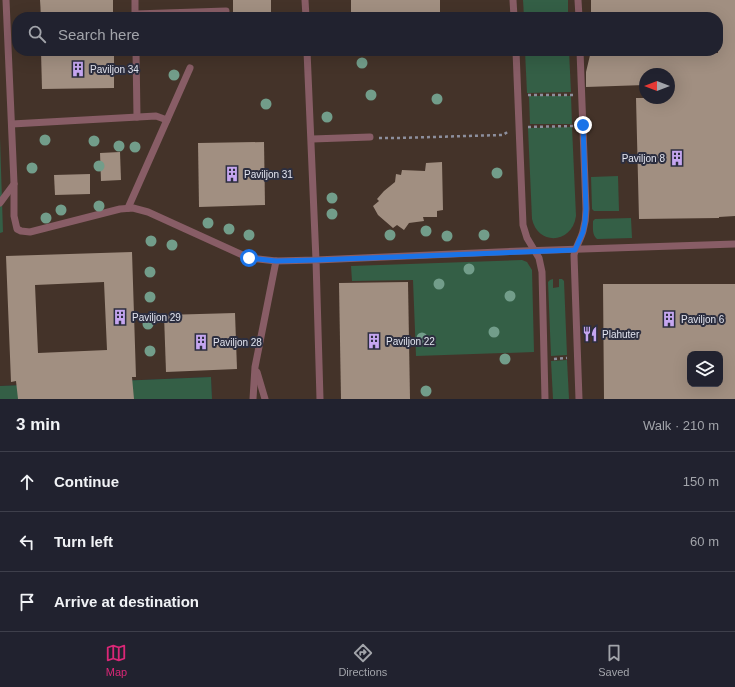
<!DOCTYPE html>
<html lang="en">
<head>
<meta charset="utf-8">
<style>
	body { margin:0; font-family:Arial,sans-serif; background:#292a37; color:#f1f3f6 }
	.controls { position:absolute; right:12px; bottom:12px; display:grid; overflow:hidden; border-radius:8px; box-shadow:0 4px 16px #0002 }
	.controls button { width:36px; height:36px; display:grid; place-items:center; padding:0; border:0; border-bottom:1px solid #3e3f4b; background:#21222f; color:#f1f3f6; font:20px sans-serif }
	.compass { position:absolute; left:639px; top:68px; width:36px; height:36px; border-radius:50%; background:#21222f; box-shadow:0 4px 16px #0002; rotate:270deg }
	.stop { position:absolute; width:12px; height:12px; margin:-9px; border:3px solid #1a73e8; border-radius:50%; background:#fff }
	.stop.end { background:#1a73e8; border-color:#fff; box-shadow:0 1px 4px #0008 }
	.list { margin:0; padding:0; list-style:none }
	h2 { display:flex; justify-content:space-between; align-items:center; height:52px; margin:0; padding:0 16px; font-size:17px }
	h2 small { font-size:13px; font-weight:400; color:#a2a4aa }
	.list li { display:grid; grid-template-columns:26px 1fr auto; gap:12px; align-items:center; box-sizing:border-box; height:60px; padding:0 16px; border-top:1px solid #3e3f4b }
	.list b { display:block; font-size:15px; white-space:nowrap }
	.list em { font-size:13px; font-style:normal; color:#a2a4aa }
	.icon { flex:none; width:22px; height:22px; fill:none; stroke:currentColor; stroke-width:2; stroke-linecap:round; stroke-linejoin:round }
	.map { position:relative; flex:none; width:735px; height:399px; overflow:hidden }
	.search { position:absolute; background:#21222f; box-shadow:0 4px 16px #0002; left:12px; right:12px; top:12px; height:44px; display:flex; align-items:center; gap:10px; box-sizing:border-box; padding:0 14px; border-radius:16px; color:#a2a4aa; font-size:15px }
	.sheet { height:232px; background:#21222f }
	nav { display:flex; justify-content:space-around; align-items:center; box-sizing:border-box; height:56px; border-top:1px solid #3e3f4b; background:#21222f; font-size:11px; color:#a2a4aa }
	nav a { display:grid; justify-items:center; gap:2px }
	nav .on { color:#db2777 }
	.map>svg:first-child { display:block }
	.commercial { fill:#443329; fill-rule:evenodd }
	.green { fill:#345f46 }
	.building { fill:#a18f81; fill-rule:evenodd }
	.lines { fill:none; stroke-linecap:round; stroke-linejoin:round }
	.path { stroke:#8d8f9d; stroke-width:2.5; stroke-dasharray:3 3; stroke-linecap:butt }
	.service { stroke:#885d66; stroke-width:7 }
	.tree { fill:#729d8a }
	.route { stroke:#1a73e8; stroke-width:5 }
	.labels { text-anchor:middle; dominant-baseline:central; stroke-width:4; stroke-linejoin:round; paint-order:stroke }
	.poi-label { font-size:10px; fill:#e2e4ef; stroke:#2c2e3f; text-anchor:start }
</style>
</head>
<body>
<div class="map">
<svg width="735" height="399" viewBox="0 0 735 399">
	<rect width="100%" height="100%" fill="#2c2e3f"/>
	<path class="commercial" d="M0,0H735V399H212L211,377L0,386ZM17,17H718V51H17ZM645,74H669V98H645ZM690,354H720V384H690Z"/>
	<g class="green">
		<polygon points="523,0 568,0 568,17 524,17"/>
		<polygon points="525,51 569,51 571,92 527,93"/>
		<polygon points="529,96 571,96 572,124 530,124"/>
		<path d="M572,127L576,216C572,244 538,246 532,219L528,128Z"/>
		<polygon points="0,138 3,232 0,233"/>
		<polygon points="618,176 619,211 594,211 592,209 591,177"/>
		<path d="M631,218L632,238L597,239C592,235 593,228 593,221L595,219Z"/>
		<polygon points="522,260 527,262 532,270 534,352 416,356 413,280 352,281 351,266"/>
		<polygon points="553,279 553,288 559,287 559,279 562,279 564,281 567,355 551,356 548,282 550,280"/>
		<polygon points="567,360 569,399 553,399 551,361"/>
		<polygon points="211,377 212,399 0,399 0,386"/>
	</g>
	<g class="building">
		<polygon points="40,0 113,0 113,17 41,17"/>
		<rect x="233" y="0" width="38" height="17"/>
		<rect x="351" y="0" width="89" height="17"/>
		<polygon points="591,0 735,0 735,216 719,217 719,218 639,219 636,98 669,98 669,74 645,74 645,85 586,87 586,72 591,51 682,51 682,54 718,53 718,17 591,17"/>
		<polygon points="41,51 114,51 114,88 42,89"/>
		<polygon points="264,142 265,205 199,207 198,143"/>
		<polygon points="120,152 121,180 101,181 100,153"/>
		<polygon points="442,162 443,210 437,211 437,217 423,217 424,221 409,223 404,230 397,225 393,228 378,215 373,206 379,201 377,199 384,191 395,182 396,174 401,175 402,170 425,171 426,163"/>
		<polygon points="90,174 90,194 55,195 54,175"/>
		<path d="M132,252L136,377H132L134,399H18L16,381L11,382L6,256ZM104,282L107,350L38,353L35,285Z"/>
		<polygon points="408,282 410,399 341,399 339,283"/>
		<path d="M603,284H735V399H604ZM690,354H720V384H690Z"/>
		<polygon points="235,313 237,369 166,372 164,315"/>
	</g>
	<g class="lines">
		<g class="path">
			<polyline points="528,95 573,95"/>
			<polyline points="528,127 573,126"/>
			<polyline points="379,138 396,138 503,135 509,131"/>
			<polyline points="554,359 567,358"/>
		</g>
		<g class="service">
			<polyline points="6,0 14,183 14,216 17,229 21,231 30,232 120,209 133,208 148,212 249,258 276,261 316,260 307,51"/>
			<polyline points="135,0 135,17"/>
			<polyline points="305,0 306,17"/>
			<polyline points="513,0 514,17"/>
			<polyline points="578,0 579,17"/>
			<polyline points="135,14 226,11"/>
			<polyline points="136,51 137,117"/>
			<polyline points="516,51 523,225 527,238 539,258 542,272 545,399"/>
			<polyline points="12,124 156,116 167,120"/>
			<polyline points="312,139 370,137"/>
			<polyline points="0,203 14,184"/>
			<polyline points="128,208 190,68"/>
			<polyline points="257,372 265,399"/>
			<polyline points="253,399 255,367 276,261"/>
			<polyline points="320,399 316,260 522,251 735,244"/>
			<path d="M579,399L574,255C576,246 581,239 583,231C585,224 586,216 586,209L580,51"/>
		</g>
	</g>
	<g class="tree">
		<circle cx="362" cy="63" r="5.5"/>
		<circle cx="174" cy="75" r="5.5"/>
		<circle cx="371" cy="95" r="5.5"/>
		<circle cx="437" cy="99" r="5.5"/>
		<circle cx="266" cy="104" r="5.5"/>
		<circle cx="327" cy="117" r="5.5"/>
		<circle cx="45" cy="140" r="5.5"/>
		<circle cx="94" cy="141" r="5.5"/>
		<circle cx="119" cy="146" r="5.5"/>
		<circle cx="135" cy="147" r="5.5"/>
		<circle cx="99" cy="166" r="5.5"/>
		<circle cx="32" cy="168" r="5.5"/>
		<circle cx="497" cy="173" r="5.5"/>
		<circle cx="332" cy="198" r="5.5"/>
		<circle cx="99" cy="206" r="5.5"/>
		<circle cx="61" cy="210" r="5.5"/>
		<circle cx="332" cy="214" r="5.5"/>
		<circle cx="46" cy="218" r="5.5"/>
		<circle cx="208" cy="223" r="5.5"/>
		<circle cx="229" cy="229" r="5.5"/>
		<circle cx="426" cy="231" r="5.5"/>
		<circle cx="249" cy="235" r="5.5"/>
		<circle cx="390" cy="235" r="5.5"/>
		<circle cx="484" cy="235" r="5.5"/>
		<circle cx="447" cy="236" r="5.5"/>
		<circle cx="151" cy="241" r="5.5"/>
		<circle cx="172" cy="245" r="5.5"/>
		<circle cx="469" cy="269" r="5.5"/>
		<circle cx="150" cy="272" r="5.5"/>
		<circle cx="439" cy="284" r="5.5"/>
		<circle cx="510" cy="296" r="5.5"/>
		<circle cx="150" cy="297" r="5.5"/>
		<circle cx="148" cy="324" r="5.5"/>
		<circle cx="494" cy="332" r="5.5"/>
		<circle cx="422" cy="338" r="5.5"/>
		<circle cx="150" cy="351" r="5.5"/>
		<circle cx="505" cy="359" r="5.5"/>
		<circle cx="426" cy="391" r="5.5"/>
	</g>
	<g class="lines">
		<polyline class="route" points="249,258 276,261 316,260 575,250 583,232 585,222 586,209 583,125"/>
	</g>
	<defs>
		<symbol id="building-bare" viewBox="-9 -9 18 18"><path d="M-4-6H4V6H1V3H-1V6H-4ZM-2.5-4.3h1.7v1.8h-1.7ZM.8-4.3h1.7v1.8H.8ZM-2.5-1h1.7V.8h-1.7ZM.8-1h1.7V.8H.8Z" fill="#c5a6f0" stroke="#2c2e3f" stroke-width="2.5" paint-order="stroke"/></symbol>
		<symbol id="restaurant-bare" viewBox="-9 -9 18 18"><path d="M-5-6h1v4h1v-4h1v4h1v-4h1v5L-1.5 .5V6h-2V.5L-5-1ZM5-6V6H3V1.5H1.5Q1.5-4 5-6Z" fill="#c5a6f0" stroke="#2c2e3f" stroke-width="2.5" paint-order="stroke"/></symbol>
	</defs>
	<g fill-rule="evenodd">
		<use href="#building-bare" x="67" y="58" width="22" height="22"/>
		<use href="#building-bare" x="666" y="147" width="22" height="22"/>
		<use href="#building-bare" x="221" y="163" width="22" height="22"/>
		<use href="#building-bare" x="109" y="306" width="22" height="22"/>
		<use href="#building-bare" x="658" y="308" width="22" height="22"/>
		<use href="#restaurant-bare" x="579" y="323" width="22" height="22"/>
		<use href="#building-bare" x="363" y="330" width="22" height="22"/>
		<use href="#building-bare" x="190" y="331" width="22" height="22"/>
	</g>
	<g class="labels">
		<g class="poi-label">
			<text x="90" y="69">Paviljon 34</text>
			<text x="665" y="158" text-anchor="end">Paviljon 8</text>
			<text x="244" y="174">Paviljon 31</text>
			<text x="132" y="317">Paviljon 29</text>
			<text x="681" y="319">Paviljon 6</text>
			<text x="602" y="334">Plahuter</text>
			<text x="386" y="341">Paviljon 22</text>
			<text x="213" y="342">Paviljon 28</text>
		</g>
	</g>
</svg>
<div class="controls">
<button><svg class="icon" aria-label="layers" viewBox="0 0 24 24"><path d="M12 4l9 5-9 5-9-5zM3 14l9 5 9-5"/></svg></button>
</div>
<svg class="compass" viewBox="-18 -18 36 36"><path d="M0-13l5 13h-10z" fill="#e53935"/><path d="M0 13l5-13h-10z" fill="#a2a4aa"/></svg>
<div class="stop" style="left:249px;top:258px"></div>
<div class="stop end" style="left:583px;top:125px"></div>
<div class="search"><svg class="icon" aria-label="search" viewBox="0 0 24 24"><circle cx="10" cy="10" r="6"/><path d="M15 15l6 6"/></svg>Search here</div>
</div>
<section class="sheet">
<h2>3 min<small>Walk · 210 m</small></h2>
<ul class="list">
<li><svg class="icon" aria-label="ahead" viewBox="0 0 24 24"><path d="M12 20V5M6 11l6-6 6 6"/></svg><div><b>Continue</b></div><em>150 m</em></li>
<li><svg class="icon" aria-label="left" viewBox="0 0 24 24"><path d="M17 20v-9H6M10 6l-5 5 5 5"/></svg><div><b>Turn left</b></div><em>60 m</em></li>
<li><svg class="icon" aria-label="arrive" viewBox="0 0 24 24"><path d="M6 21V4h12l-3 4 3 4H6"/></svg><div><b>Arrive at destination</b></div></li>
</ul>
</section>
<nav>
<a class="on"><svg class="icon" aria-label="map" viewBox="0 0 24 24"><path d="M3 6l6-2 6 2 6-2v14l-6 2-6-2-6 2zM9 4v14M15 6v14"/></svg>Map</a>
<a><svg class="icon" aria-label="directions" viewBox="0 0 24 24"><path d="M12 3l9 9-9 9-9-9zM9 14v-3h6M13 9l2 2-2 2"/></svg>Directions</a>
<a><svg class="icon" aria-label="saved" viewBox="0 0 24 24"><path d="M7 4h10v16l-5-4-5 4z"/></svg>Saved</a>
</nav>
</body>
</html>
